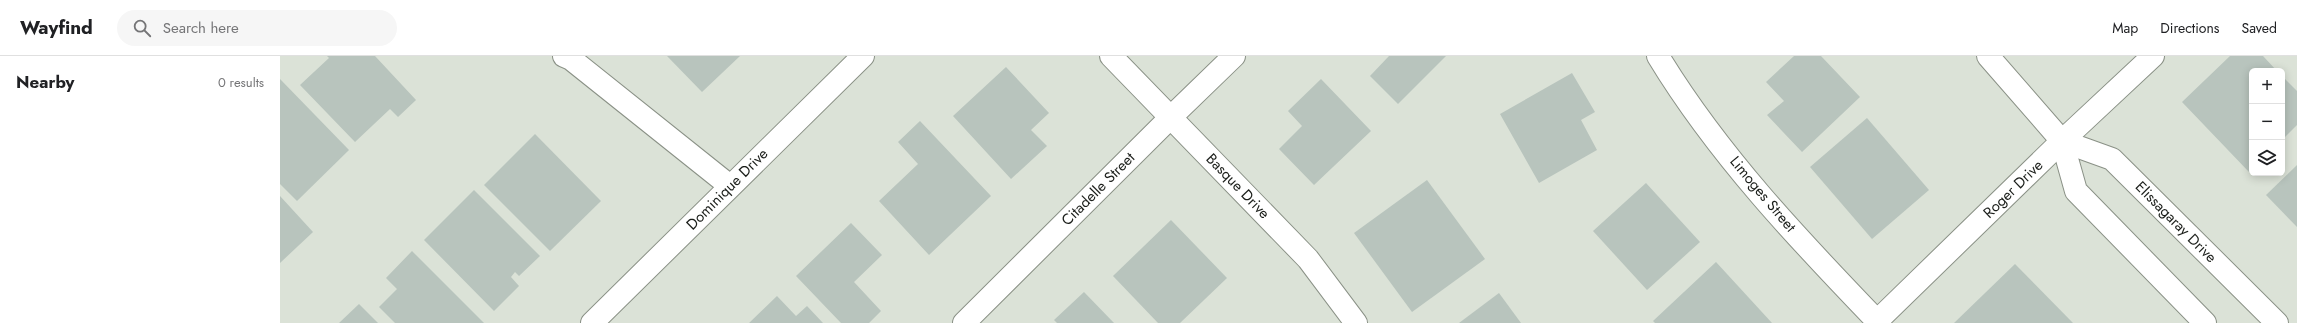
<!DOCTYPE html>
<html lang="en">
<head>
<meta charset="utf-8">
<style>
	body { margin:0; font-family:Jost,sans-serif; background:#f6f6f6; color:#202124 }
	.controls { position:absolute; right:12px; top:12px; display:grid; overflow:hidden; border-radius:6px; box-shadow:0 2px 10px #0003 }
	.controls button { width:36px; height:36px; display:grid; place-items:center; padding:0; border:0; border-bottom:1px solid #e0e0e0; background:#fff; color:#202124; font:20px sans-serif }
	.list { margin:0; padding:0; list-style:none }
	h2 { display:flex; justify-content:space-between; align-items:center; height:52px; margin:0; padding:0 16px; font-size:17px }
	h2 small { font-size:13px; font-weight:400; color:#757577 }
	.icon { flex:none; width:22px; height:22px; fill:none; stroke:currentColor; stroke-width:2; stroke-linecap:round; stroke-linejoin:round }
	.map { position:relative; flex:none; width:2017px; height:267px; overflow:hidden }
	header { display:flex; align-items:center; gap:24px; box-sizing:border-box; height:56px; padding:0 20px; background:#fff; border-bottom:1px solid #e0e0e0 }
	header strong { font-size:19px }
	nav { display:flex; gap:22px; margin-inline-start:auto; font-size:14px }
	.search { width:280px; height:36px; background:#f6f6f6; display:flex; align-items:center; gap:10px; box-sizing:border-box; padding:0 14px; border-radius:22px; color:#757577; font-size:15px }
	main { display:flex }
	aside { flex:1; background:#fff }
	.map>svg:first-child { display:block }
	.building { fill:#b8c4bd }
	.lines { fill:none; stroke-linecap:round; stroke-linejoin:round }
	.minor-casing { stroke:#8a9186; stroke-width:24 }
	.minor { stroke:#fff; stroke-width:22 }
	.labels { text-anchor:middle; dominant-baseline:central; stroke-width:3; stroke-linejoin:round; paint-order:stroke }
	.street-label { font-size:15px; fill:#1b1e1a; stroke:#fff }
</style>
</head>
<body>
<header>
<strong>Wayfind</strong>
<div class="search"><svg class="icon" aria-label="search" viewBox="0 0 24 24"><circle cx="10" cy="10" r="6"/><path d="M15 15l6 6"/></svg>Search here</div>
<nav><a>Map</a><a>Directions</a><a>Saved</a></nav>
</header>
<main>
<aside>
<h2>Nearby<small>0 results</small></h2>
<ul class="list">
</ul>
</aside>
<div class="map">
<svg width="2017" height="267" viewBox="0 0 2017 267">
	<rect width="100%" height="100%" fill="#dbe2d7"/>
	<g class="building">
		<polygon points="47,0 95,0 136,44 118,61 110,53 75,86 20,29 49,2"/>
		<polygon points="387,0 460,0 422,36"/>
		<polygon points="1109,0 1166,0 1118,48 1090,20"/>
		<polygon points="1514,0 1541,0 1580,41 1522,96 1487,59 1504,45 1486,26"/>
		<polygon points="1950,0 1983,0 1997,15 1972,15 1972,113 1969,116 1902,46"/>
		<polygon points="726,11 769,57 751,74 767,90 731,123 673,60"/>
		<polygon points="1292,17 1315,56 1301,64 1317,94 1259,127 1220,58"/>
		<polygon points="2002,20 2017,35 2017,69 2002,84"/>
		<polygon points="0,23 69,94 17,145 0,128"/>
		<polygon points="1041,23 1091,75 1034,129 999,93 1022,70 1008,55"/>
		<polygon points="1587,62 1649,134 1592,183 1530,111"/>
		<polygon points="640,65 711,140 649,199 599,145 638,108 618,86"/>
		<polygon points="255,78 321,145 270,195 204,129"/>
		<polygon points="2017,109 2017,171 1986,139"/>
		<polygon points="1147,124 1205,203 1132,256 1074,177"/>
		<polygon points="1366,127 1420,186 1367,234 1313,175"/>
		<polygon points="194,134 260,200 239,220 235,216 231,221 239,230 214,255 144,184"/>
		<polygon points="0,140 33,176 0,207"/>
		<polygon points="891,164 947,222 900,267 878,267 833,220"/>
		<polygon points="571,167 602,199 574,226 601,255 589,267 561,267 516,220"/>
		<polygon points="132,195 204,267 115,267 99,251 117,233 106,222"/>
		<polygon points="1436,206 1492,267 1375,267 1373,265"/>
		<polygon points="1735,208 1793,267 1674,267"/>
		<polygon points="804,236 834,267 777,267 774,264"/>
		<polygon points="1219,237 1241,267 1179,267"/>
		<polygon points="497,240 516,260 527,250 543,267 469,267"/>
		<polygon points="79,248 98,267 59,267"/>
	</g>
	<g class="lines">
		<defs>
			<g id="minor">
				<polyline points="284,0 291,3 450,130"/>
				<polyline points="831,0 1028,203 1076,267"/>
				<path d="M1378,0C1438,99 1519,184 1599,267"/>
				<polyline points="1708,0 1782,85 1796,135 1925,267"/>
				<polyline points="1782,85 1832,103 1997,267"/>
				<polyline points="312,267 583,0"/>
				<polyline points="684,267 891,61 954,0"/>
				<polyline points="1595,267 1782,85 1873,0"/>
			</g>
		</defs>
		<use href="#minor" class="minor-casing"/>
		<use href="#minor" class="minor"/>
	</g>
	<g class="labels">
		<g class="street-label">
			<text transform="translate(958 130) rotate(46)">Basque Drive</text>
			<text transform="translate(447 133) rotate(-45)">Dominique Drive</text>
			<text transform="translate(818 133) rotate(-45)">Citadelle Street</text>
			<text transform="translate(1733 133) rotate(-44)">Roger Drive</text>
			<text transform="translate(1483 138) rotate(50)">Limoges Street</text>
			<text transform="translate(1896 166) rotate(45)">Elissagaray Drive</text>
		</g>
	</g>
</svg>
<div class="controls">
<button>+</button>
<button>−</button>
<button><svg class="icon" aria-label="layers" viewBox="0 0 24 24"><path d="M12 4l9 5-9 5-9-5zM3 14l9 5 9-5"/></svg></button>
</div>
</div>
</main>
</body>
</html>
